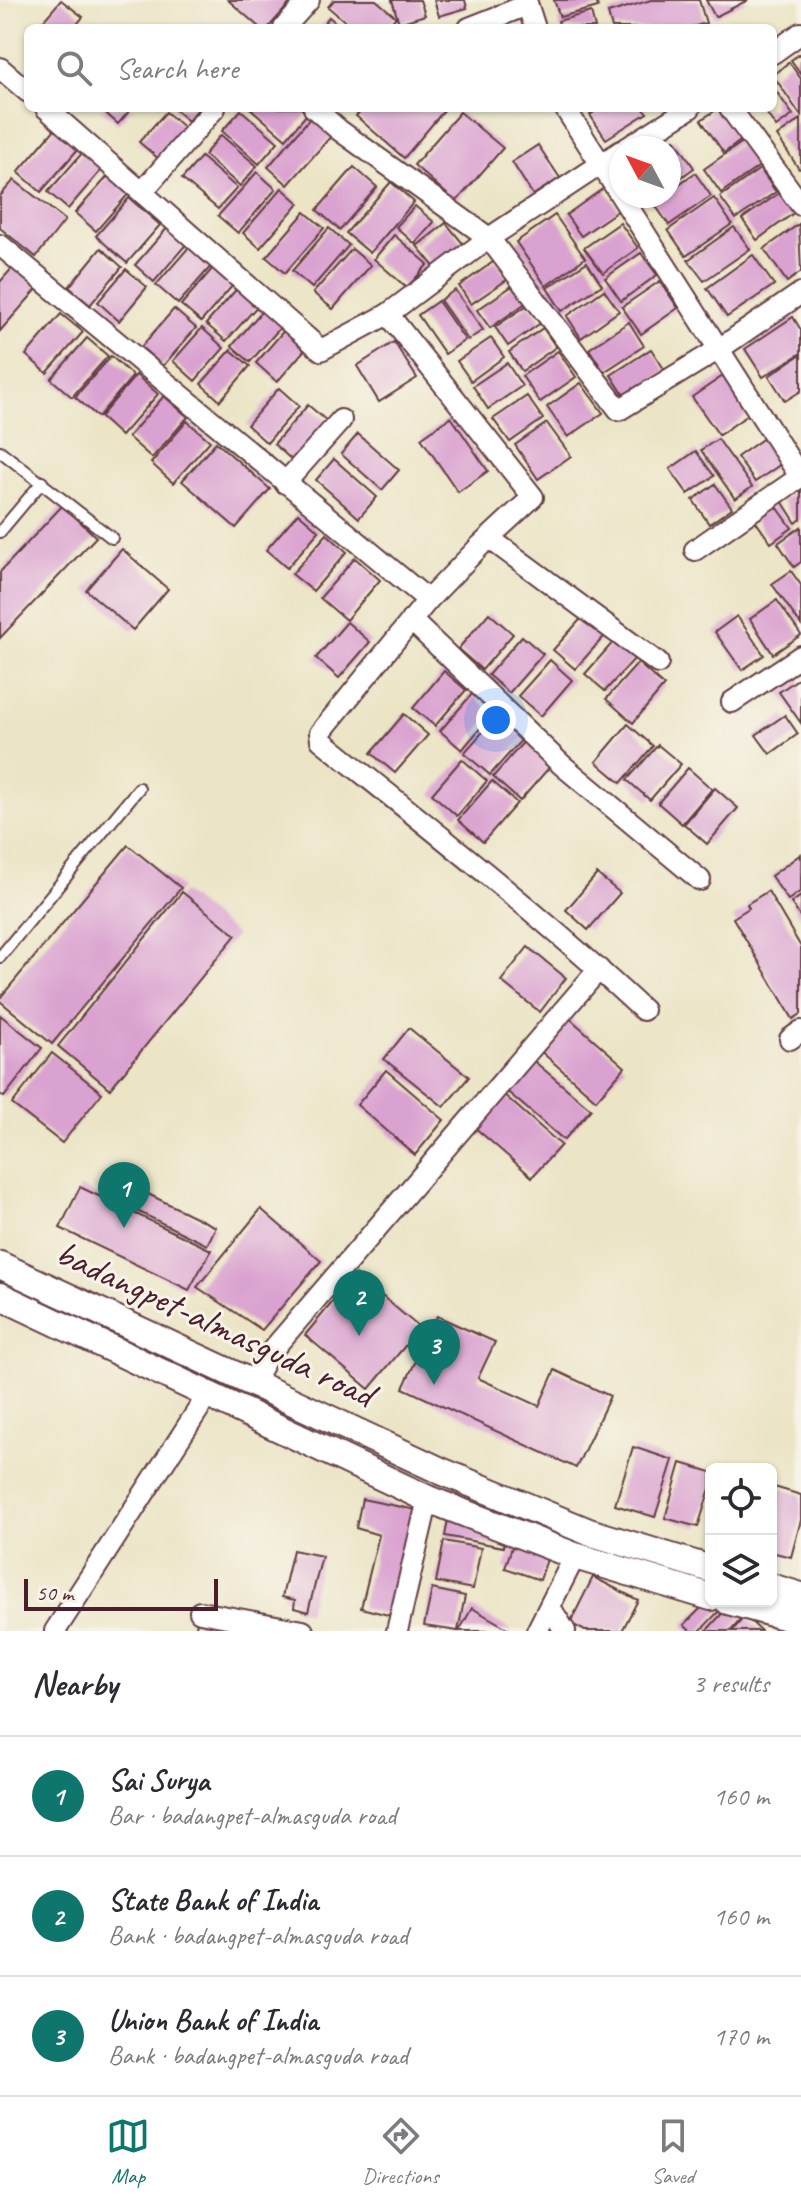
<!DOCTYPE html>
<html lang="en">
<head>
<meta charset="utf-8">
<style>
	body { margin:0; font-family:Caveat,sans-serif; background:#f2f2f3; color:#2b2b33 }
	.controls { position:absolute; right:24px; bottom:24px; display:grid; overflow:hidden; border-radius:12px; box-shadow:0 2px 6px #0004 }
	.controls button { width:72px; height:72px; display:grid; place-items:center; padding:0; border:0; border-bottom:2px solid #e1e1e2; background:#fff; color:#2b2b33; font:40px sans-serif }
	.compass { position:absolute; left:609px; top:136px; width:72px; height:72px; border-radius:50%; background:#fff; box-shadow:0 2px 6px #0004; rotate:311deg }
	.scale { position:absolute; left:24px; bottom:20px; width:194px; box-sizing:border-box; padding-left:8px; border:4px solid #4a1f2b; border-top:0; font-size:22px; line-height:28px; white-space:nowrap; color:#4a1f2b; -webkit-text-stroke:6px #f7f3e8; paint-order:stroke }
	.you { position:absolute; left:496px; top:720px; width:28px; height:28px; margin:-20px; border:6px solid #fff; border-radius:50%; background:#1a73e8; box-shadow:0 0 0 12px #1a73e833 }
	.badge { display:grid; place-items:center; width:52px; height:52px; border-radius:50%; background:#0f766e; color:#fff; font-size:26px; font-weight:700 }
	.pin { position:absolute; translate:-50% -66px; filter:drop-shadow(0 2px 4px #0008) }
	.pin::after { content:''; position:absolute; top:42px; width:28px; height:24px; background:inherit; clip-path:polygon(0 0,100% 0,50% 100%) }
	.list { margin:0; padding:0; list-style:none }
	h2 { display:flex; justify-content:space-between; align-items:center; height:104px; margin:0; padding:0 32px; font-size:34px }
	h2 small { font-size:26px; font-weight:400; color:#7c7c81 }
	.list li { display:grid; grid-template-columns:52px 1fr auto; gap:24px; align-items:center; box-sizing:border-box; height:120px; padding:0 32px; border-top:2px solid #e1e1e2 }
	.list b { display:block; font-size:30px; white-space:nowrap }
	.list p { margin:0; font-size:26px; white-space:nowrap; color:#7c7c81 }
	.list em { font-size:26px; font-style:normal; color:#7c7c81 }
	.icon { flex:none; width:44px; height:44px; fill:none; stroke:currentColor; stroke-width:2; stroke-linecap:round; stroke-linejoin:round }
	.map { position:relative; flex:none; width:801px; height:1631px; overflow:hidden }
	.search { position:absolute; background:#fff; box-shadow:0 2px 6px #0004; left:24px; right:24px; top:24px; height:88px; display:flex; align-items:center; gap:20px; box-sizing:border-box; padding:0 28px; border-radius:12px; color:#7c7c81; font-size:30px }
	.sheet { height:464px; background:#fff }
	nav { display:flex; justify-content:space-around; align-items:center; box-sizing:border-box; height:112px; border-top:2px solid #e1e1e2; background:#fff; font-size:22px; color:#7c7c81 }
	nav a { display:grid; justify-items:center; gap:4px }
	nav .on { color:#0f766e }
	.map>svg:first-child { display:block }
	.building { fill:#daa2d0 }
	.lines { fill:none; stroke-linecap:round; stroke-linejoin:round }
	.service-casing { stroke:#623d42; stroke-width:14 }
	.minor-casing { stroke:#623d42; stroke-width:24 }
	.tertiary-casing { stroke:#623d42; stroke-width:30 }
	.service { stroke:#fff; stroke-width:10 }
	.minor { stroke:#fff; stroke-width:20 }
	.tertiary { stroke:#fff; stroke-width:26 }
	.labels { text-anchor:middle; dominant-baseline:central; stroke-width:6; stroke-linejoin:round; paint-order:stroke }
	.street-label { font-size:38px; fill:#4a1f2b; stroke:#f7f3e8 }
</style>
</head>
<body>
<div class="map">
<svg width="801" height="1631" viewBox="0 0 801 1631">
	<rect width="100%" height="100%" fill="#f7f3e8"/>
	<filter id="ink" filterUnits="userSpaceOnUse"><feTurbulence type="fractalNoise" baseFrequency=".0125" numOctaves="2"/><feDisplacementMap in="SourceGraphic" scale="16" xChannelSelector="R" yChannelSelector="G"/><feConvolveMatrix kernelMatrix="1 2 1 2 8 2 1 2 1" color-interpolation-filters="sRGB"/></filter>
	<filter id="wash" filterUnits="userSpaceOnUse"><feTurbulence type="fractalNoise" baseFrequency=".006" numOctaves="4" result="noise"/><feDisplacementMap in="SourceGraphic" scale="32" xChannelSelector="R" yChannelSelector="G"/><feGaussianBlur stdDeviation="1.8" result="paint"/><feColorMatrix in="noise" values="0 0 0 0 0 0 0 0 0 0 0 0 0 0 0 0 0 1.4 0 .05"/><feComposite in="paint" operator="in"/></filter>
	<g filter="url(#wash)">
		<rect width="100%" height="100%" fill="#ebe4c5"/>
		<g id="blocks">
			<g class="building">
				<polygon points="61,0 83,17 74,28 37,28"/>
				<polygon points="228,0 293,0 268,28 260,28"/>
				<polygon points="334,0 376,0 396,17 386,28 353,28 328,7"/>
				<polygon points="392,0 420,0 425,15 399,23"/>
				<polygon points="434,0 465,0 467,8 439,16"/>
				<polygon points="554,0 596,0 598,7 560,17"/>
				<polygon points="651,0 699,0 706,23 689,28 612,28 608,13"/>
				<polygon points="706,0 748,0 715,17"/>
				<polygon points="591,12 595,28 560,28 558,21"/>
				<polygon points="329,17 342,28 320,28"/>
				<polygon points="801,53 801,74 791,60"/>
				<polygon points="789,62 801,79 801,116 773,75"/>
				<polygon points="773,87 793,115 776,127 763,108 773,108"/>
				<polygon points="100,108 132,108 118,124"/>
				<polygon points="173,108 199,108 188,121"/>
				<polygon points="250,108 301,108 307,114 286,139"/>
				<polygon points="363,108 446,108 404,158 356,116"/>
				<polygon points="600,108 643,108 647,113 606,139 590,115"/>
				<polygon points="719,108 728,108 747,136 724,153 701,120"/>
				<polygon points="241,110 278,142 259,164 222,131"/>
				<polygon points="166,112 187,130 160,160 139,142"/>
				<polygon points="460,112 503,148 456,202 414,165"/>
				<polygon points="311,117 332,135 288,185 268,167"/>
				<polygon points="801,119 801,168 799,169 777,136"/>
				<polygon points="55,129 78,149 41,192 18,172"/>
				<polygon points="221,135 257,166 240,186 204,155"/>
				<polygon points="675,139 694,168 669,186 669,148 662,148"/>
				<polygon points="744,141 761,165 721,193 704,169"/>
				<polygon points="538,145 560,178 533,195 512,162"/>
				<polygon points="84,151 103,168 68,209 48,192"/>
				<polygon points="201,157 237,188 218,209 182,179"/>
				<polygon points="354,167 377,187 340,230 317,210"/>
				<polygon points="760,169 776,192 736,219 720,197"/>
				<polygon points="257,172 276,189 238,233 218,216"/>
				<polygon points="695,173 711,196 669,225 653,202 662,196 669,196 669,191"/>
				<polygon points="110,174 130,192 96,231 75,213"/>
				<polygon points="14,180 65,220 36,257 0,228 0,196"/>
				<polygon points="391,182 414,202 370,253 346,233"/>
				<polygon points="282,188 299,203 260,248 243,233"/>
				<polygon points="604,188 619,210 581,236 566,215"/>
				<polygon points="781,192 795,212 757,240 742,219"/>
				<polygon points="129,198 160,225 127,263 96,236"/>
				<polygon points="714,198 732,224 686,256 668,230"/>
				<polygon points="415,206 434,222 415,244 396,227"/>
				<polygon points="305,212 324,228 285,273 266,257"/>
				<polygon points="555,215 585,258 546,286 516,242"/>
				<polygon points="446,223 465,246 436,269 417,246"/>
				<polygon points="620,223 638,248 603,273 584,248"/>
				<polygon points="799,224 801,272 787,282 764,249"/>
				<polygon points="169,226 188,242 154,282 135,265"/>
				<polygon points="734,227 750,249 704,281 688,260"/>
				<polygon points="329,228 349,245 312,288 292,271"/>
				<polygon points="394,235 428,264 407,288 374,259"/>
				<polygon points="190,246 212,265 178,304 156,285"/>
				<polygon points="101,248 122,267 90,305 69,287"/>
				<polygon points="352,249 371,265 333,309 313,293"/>
				<polygon points="641,253 657,275 621,301 605,278"/>
				<polygon points="753,255 774,285 727,317 707,288"/>
				<polygon points="496,260 508,279 471,304 459,286"/>
				<polygon points="587,262 602,285 562,311 547,288"/>
				<polygon points="14,266 38,288 0,331 0,282"/>
				<polygon points="213,268 233,285 201,322 181,305"/>
				<polygon points="126,269 147,287 119,321 98,302"/>
				<polygon points="660,281 678,308 641,334 622,307"/>
				<polygon points="518,282 530,300 490,328 477,310"/>
				<polygon points="241,284 261,302 226,341 206,324"/>
				<polygon points="455,290 483,330 468,340 440,300"/>
				<polygon points="604,290 619,311 581,338 567,316"/>
				<polygon points="438,301 465,340 445,354 418,315"/>
				<polygon points="529,304 542,322 508,346 495,327"/>
				<polygon points="267,305 286,321 250,362 232,346"/>
				<polygon points="174,309 196,328 163,366 141,347"/>
				<polygon points="61,314 83,332 47,373 26,355"/>
				<polygon points="793,317 801,330 801,353 763,377 745,349"/>
				<polygon points="629,322 644,346 604,372 589,349"/>
				<polygon points="287,327 308,346 277,382 256,363"/>
				<polygon points="202,328 224,348 195,381 173,361"/>
				<polygon points="543,328 556,347 522,371 509,352"/>
				<polygon points="87,338 108,356 72,397 51,379"/>
				<polygon points="491,338 504,357 471,381 457,361"/>
				<polygon points="394,342 417,378 379,402 357,366"/>
				<polygon points="651,349 666,372 626,398 611,375"/>
				<polygon points="231,350 250,366 220,401 201,384"/>
				<polygon points="558,351 576,377 540,402 522,376"/>
				<polygon points="801,354 801,391 785,401 769,376"/>
				<polygon points="111,356 133,376 98,417 75,397"/>
				<polygon points="507,363 522,386 488,409 473,386"/>
				<polygon points="136,375 158,394 121,436 100,417"/>
				<polygon points="723,376 749,414 719,435 692,397"/>
				<polygon points="581,383 603,413 568,437 547,407"/>
				<polygon points="279,388 299,406 267,443 247,425"/>
				<polygon points="164,396 188,417 152,458 128,437"/>
				<polygon points="527,396 543,419 510,442 493,419"/>
				<polygon points="308,405 327,421 293,461 274,444"/>
				<polygon points="451,417 488,471 458,492 421,438"/>
				<polygon points="187,421 210,441 173,483 151,463"/>
				<polygon points="547,423 571,456 538,479 515,445"/>
				<polygon points="358,434 399,470 382,490 341,454"/>
				<polygon points="764,438 781,464 755,482 737,457"/>
				<polygon points="718,439 752,487 735,499 701,450"/>
				<polygon points="216,442 270,489 236,528 182,481"/>
				<polygon points="696,451 714,476 688,494 670,469"/>
				<polygon points="334,459 377,497 359,518 316,480"/>
				<polygon points="715,484 732,508 709,524 693,500"/>
				<polygon points="801,487 801,519 796,523 782,501"/>
				<polygon points="775,504 792,528 771,543 754,519"/>
				<polygon points="63,505 96,537 0,638 0,572"/>
				<polygon points="298,513 319,531 287,568 266,550"/>
				<polygon points="801,527 801,562 794,567 778,543"/>
				<polygon points="327,534 347,552 313,591 292,574"/>
				<polygon points="122,549 168,589 133,630 86,590"/>
				<polygon points="355,558 380,580 346,620 320,598"/>
				<polygon points="791,571 801,585 801,625 772,584"/>
				<polygon points="777,600 801,635 773,654 750,619"/>
				<polygon points="587,612 609,631 575,669 553,650"/>
				<polygon points="489,613 513,634 482,670 458,649"/>
				<polygon points="737,616 764,655 742,670 715,632"/>
				<polygon points="347,622 370,642 339,678 316,658"/>
				<polygon points="522,636 543,654 509,693 488,675"/>
				<polygon points="615,640 635,658 605,691 585,674"/>
				<polygon points="550,660 572,680 541,716 518,696"/>
				<polygon points="638,663 664,686 633,723 606,699"/>
				<polygon points="444,671 466,690 435,726 413,708"/>
				<polygon points="801,677 801,723 779,692"/>
				<polygon points="472,694 493,713 462,750 440,731"/>
				<polygon points="404,714 428,735 395,773 371,753"/>
				<polygon points="785,715 798,734 770,754 756,735"/>
				<polygon points="497,716 523,738 490,775 464,753"/>
				<polygon points="628,724 653,746 621,783 596,762"/>
				<polygon points="526,739 553,763 520,801 493,777"/>
				<polygon points="658,745 681,764 650,800 627,780"/>
				<polygon points="462,759 487,781 457,816 432,794"/>
				<polygon points="688,768 712,789 682,824 658,803"/>
				<polygon points="492,781 517,803 483,842 458,820"/>
				<polygon points="715,788 738,808 707,844 684,824"/>
				<polygon points="128,845 181,888 52,1044 0,1001 0,998"/>
				<polygon points="801,854 801,891 788,900 771,876"/>
				<polygon points="597,874 620,893 588,930 566,910"/>
				<polygon points="768,891 801,947 801,1014 793,1019 733,918 749,908 747,904"/>
				<polygon points="182,892 236,935 110,1089 58,1046"/>
				<polygon points="801,896 801,918 791,903"/>
				<polygon points="528,947 566,978 540,1012 501,981"/>
				<polygon points="0,1015 42,1048 4,1097 0,1094"/>
				<polygon points="566,1015 625,1067 596,1100 537,1048"/>
				<polygon points="409,1028 469,1077 444,1107 384,1059"/>
				<polygon points="52,1053 102,1093 62,1143 12,1104"/>
				<polygon points="529,1057 591,1109 564,1140 503,1088"/>
				<polygon points="386,1070 444,1120 415,1155 357,1105"/>
				<polygon points="502,1093 561,1145 532,1177 473,1126"/>
				<polygon points="80,1187 211,1250 189,1290 60,1228"/>
				<polygon points="146,1193 216,1227 207,1245 137,1211"/>
				<polygon points="261,1209 321,1261 262,1330 197,1287"/>
				<polygon points="356,1274 420,1328 369,1389 305,1335"/>
				<polygon points="437,1316 495,1342 478,1378 539,1406 555,1370 610,1396 576,1468 403,1388"/>
				<polygon points="633,1447 673,1460 655,1517 615,1505"/>
				<polygon points="681,1463 711,1472 711,1485 698,1527 665,1518"/>
				<polygon points="771,1486 801,1495 801,1520 791,1557 771,1552"/>
				<polygon points="362,1499 421,1511 396,1617 361,1608 379,1535 356,1528"/>
				<polygon points="449,1514 505,1532 503,1547 445,1536"/>
				<polygon points="444,1541 481,1548 473,1589 436,1582"/>
				<polygon points="513,1544 548,1556 540,1580 505,1568"/>
				<polygon points="293,1550 322,1556 308,1612 294,1608 295,1600 282,1597"/>
				<polygon points="593,1577 638,1600 622,1631 585,1631 570,1623"/>
				<polygon points="432,1589 465,1596 458,1631 424,1626"/>
				<polygon points="711,1598 721,1609 700,1631 690,1631 684,1625"/>
				<polygon points="730,1605 743,1616 730,1631 706,1631"/>
				<polygon points="472,1608 512,1631 459,1631"/>
				<polygon points="199,1613 230,1619 228,1631 195,1631"/>
				<polygon points="745,1616 761,1631 732,1631"/>
			</g>
		</g>
	</g>
	<g filter="url(#ink)">
		<use href="#blocks" fill-opacity="0" stroke="#623d42" stroke-width="2"/>
		<g class="lines">
			<defs>
				<g id="service">
					<polyline points="0,451 112,538"/>
					<polyline points="0,532 42,482"/>
					<polyline points="0,957 139,788"/>
				</g>
				<g id="minor">
					<polyline points="526,0 535,28"/>
					<polyline points="284,28 309,0"/>
					<polyline points="469,28 527,5"/>
					<polyline points="773,53 801,33"/>
					<polyline points="0,68 28,92"/>
					<polyline points="46,108 321,350 388,314 533,497 481,545 428,600"/>
					<polyline points="314,108 339,130 489,238 619,410 719,349 801,293"/>
					<polyline points="565,108 801,478"/>
					<polyline points="730,108 801,205"/>
					<polyline points="627,148 690,108"/>
					<polyline points="143,191 215,108"/>
					<path d="M0,245L428,600L320,733L321,740C430,828 540,914 643,1010"/>
					<polyline points="388,314 489,238 621,151"/>
					<polyline points="285,483 341,420"/>
					<polyline points="489,538 658,663"/>
					<polyline points="695,550 800,477"/>
					<polyline points="411,620 562,765 700,880"/>
					<polyline points="732,702 801,656"/>
					<polyline points="790,1039 801,1031"/>
					<polyline points="252,1383 268,1355 599,969"/>
					<polyline points="550,1607 565,1631"/>
					<polyline points="200,1612 303,1631"/>
					<polyline points="55,1631 209,1393"/>
					<polyline points="397,1631 428,1499"/>
					<polyline points="537,1631 575,1556"/>
				</g>
				<g id="tertiary">
					<polyline points="0,1265 441,1471 589,1532 711,1569"/>
					<polyline points="0,1296 428,1499 575,1556 711,1597"/>
					<polyline points="771,1587 801,1596"/>
					<polyline points="728,1601 801,1621"/>
				</g>
			</defs>
			<use href="#service" class="service-casing"/>
			<use href="#minor" class="minor-casing"/>
			<use href="#tertiary" class="tertiary-casing"/>
			<use href="#service" class="service"/>
			<use href="#minor" class="minor"/>
			<use href="#tertiary" class="tertiary"/>
		</g>
	</g>
	<g class="labels">
		<g class="street-label">
			<text transform="translate(215 1323) rotate(25)">badangpet-almasguda road</text>
		</g>
	</g>
</svg>
<div class="controls">
<button><svg class="icon" aria-label="locate" viewBox="0 0 24 24"><circle cx="12" cy="12" r="6"/><path d="M12 2v4M12 18v4M2 12h4M18 12h4"/></svg></button>
<button><svg class="icon" aria-label="layers" viewBox="0 0 24 24"><path d="M12 4l9 5-9 5-9-5zM3 14l9 5 9-5"/></svg></button>
</div>
<svg class="compass" viewBox="-18 -18 36 36"><path d="M0-13l5 13h-10z" fill="#e53935"/><path d="M0 13l5-13h-10z" fill="#7c7c81"/></svg>
<div class="scale">50 m</div>
<div class="you"></div>
<div class="pin badge" style="left:124px;top:1228px">1</div>
<div class="pin badge" style="left:359px;top:1336px">2</div>
<div class="pin badge" style="left:434px;top:1385px">3</div>
<div class="search"><svg class="icon" aria-label="search" viewBox="0 0 24 24"><circle cx="10" cy="10" r="6"/><path d="M15 15l6 6"/></svg>Search here</div>
</div>
<section class="sheet">
<h2>Nearby<small>3 results</small></h2>
<ul class="list">
<li><span class="badge">1</span><div><b>Sai Surya</b><p>Bar · badangpet-almasguda road</p></div><em>160 m</em></li>
<li><span class="badge">2</span><div><b>State Bank of India</b><p>Bank · badangpet-almasguda road</p></div><em>160 m</em></li>
<li><span class="badge">3</span><div><b>Union Bank of India</b><p>Bank · badangpet-almasguda road</p></div><em>170 m</em></li>
</ul>
</section>
<nav>
<a class="on"><svg class="icon" aria-label="map" viewBox="0 0 24 24"><path d="M3 6l6-2 6 2 6-2v14l-6 2-6-2-6 2zM9 4v14M15 6v14"/></svg>Map</a>
<a><svg class="icon" aria-label="directions" viewBox="0 0 24 24"><path d="M12 3l9 9-9 9-9-9zM9 14v-3h6M13 9l2 2-2 2"/></svg>Directions</a>
<a><svg class="icon" aria-label="saved" viewBox="0 0 24 24"><path d="M7 4h10v16l-5-4-5 4z"/></svg>Saved</a>
</nav>
</body>
</html>
